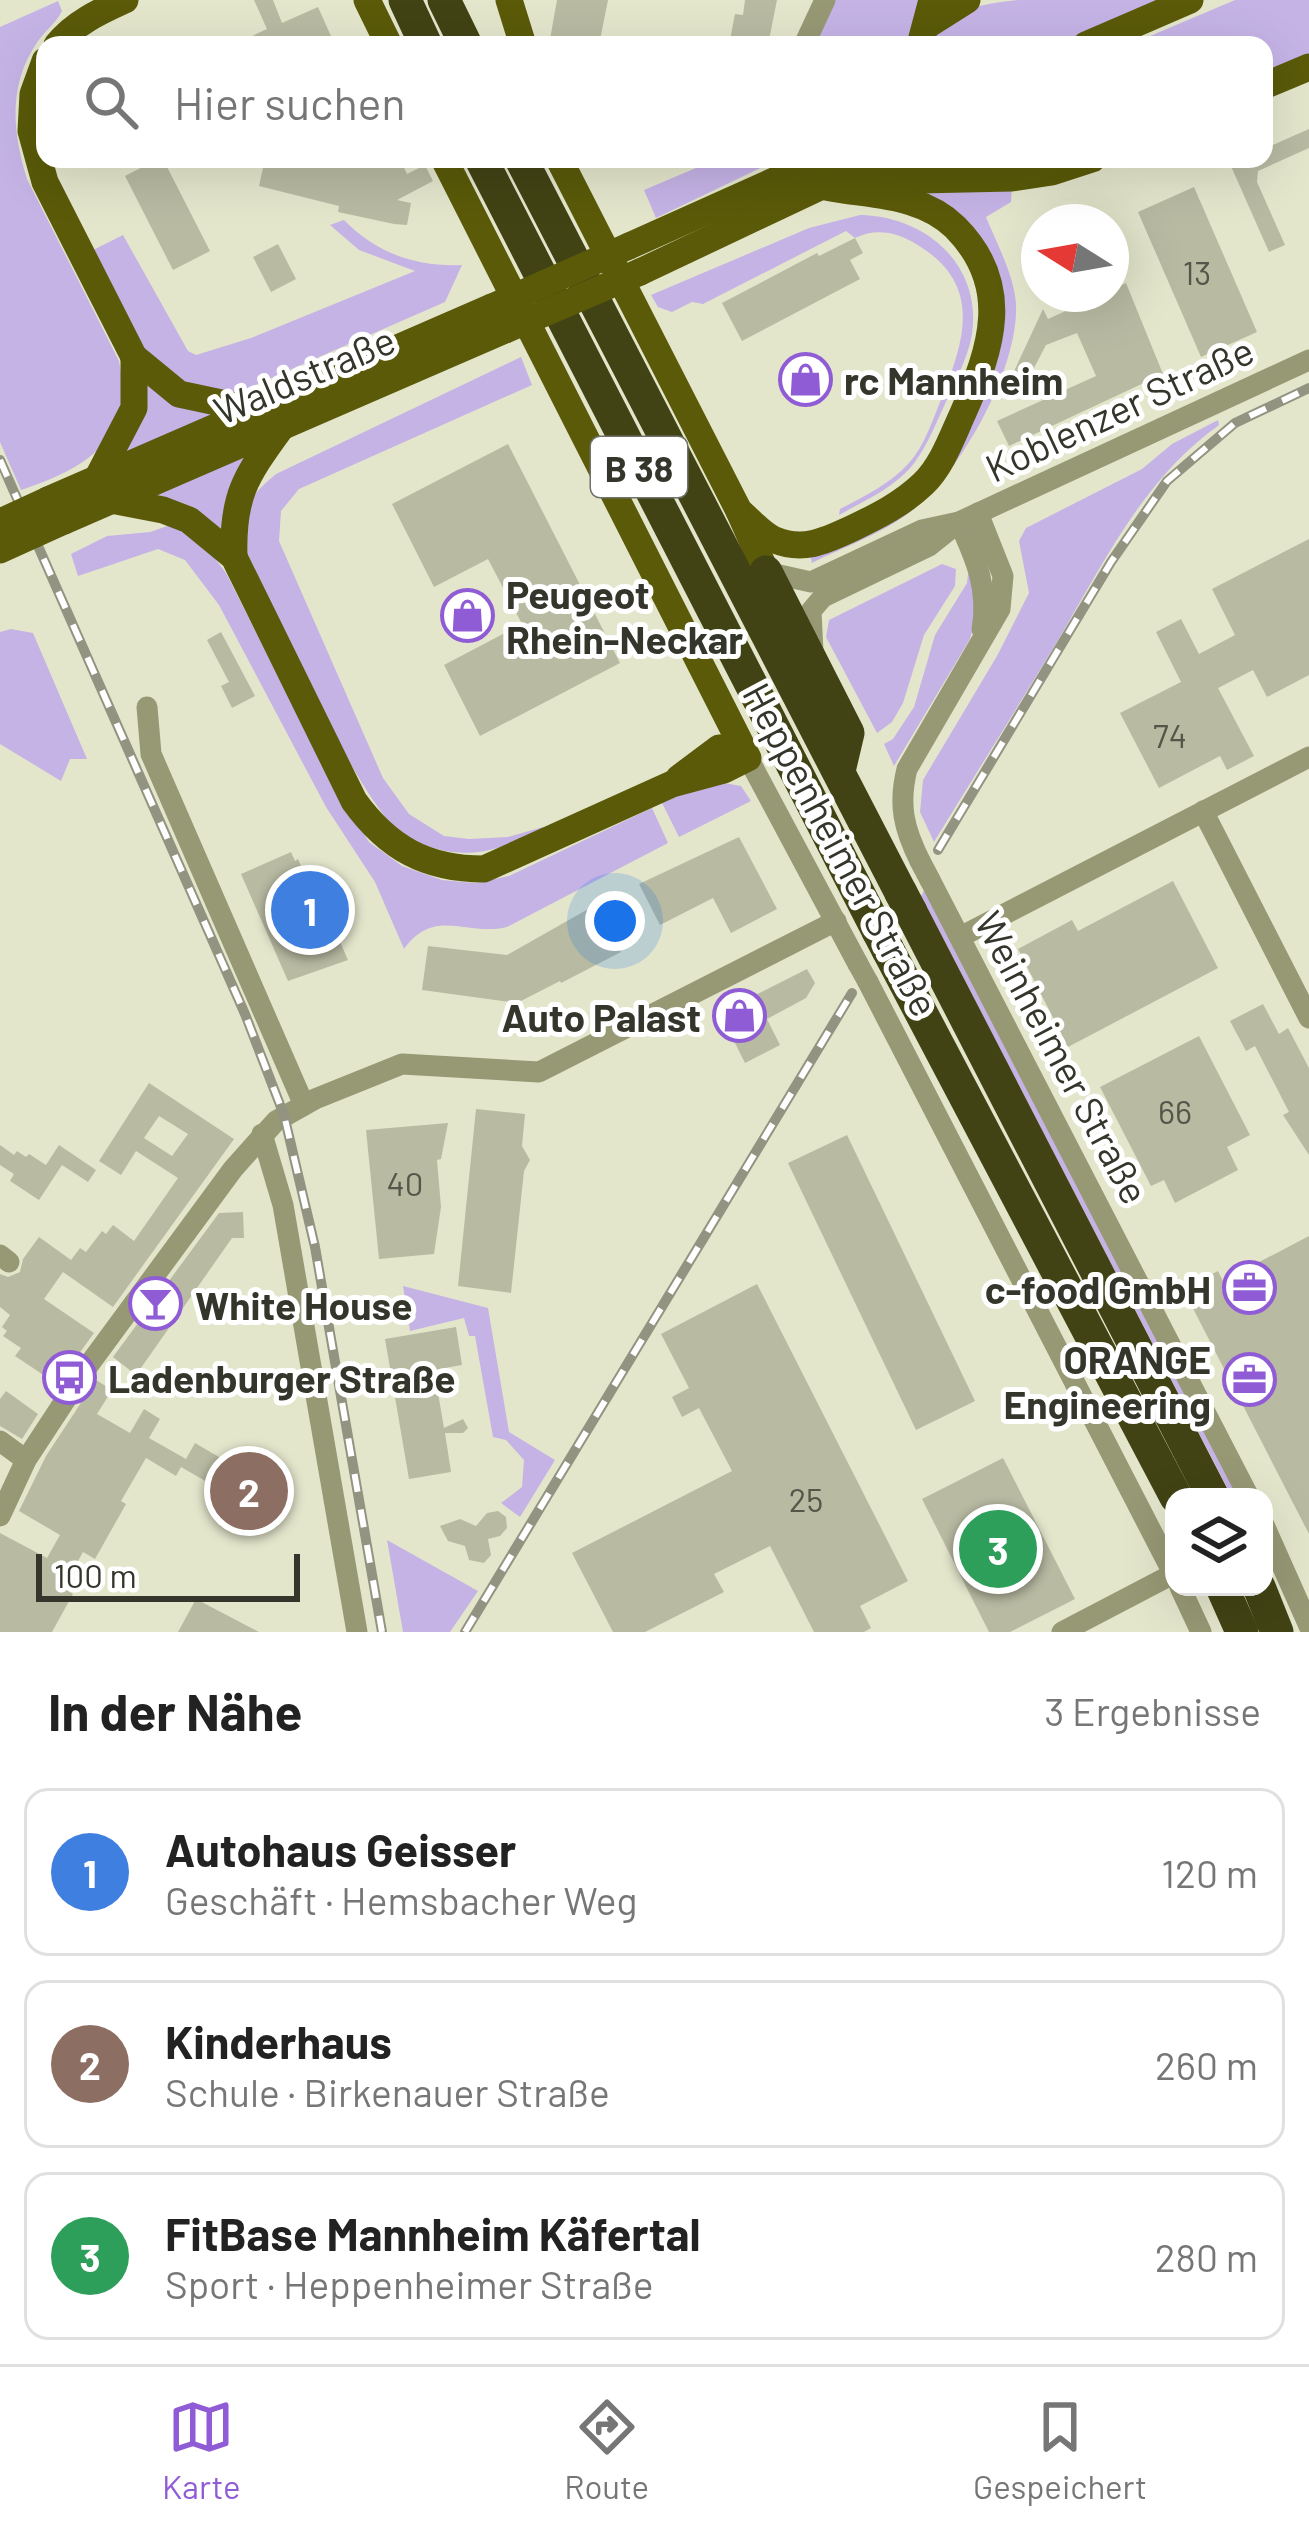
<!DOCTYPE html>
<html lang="de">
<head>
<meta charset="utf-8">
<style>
	body { margin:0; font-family:Barlow,sans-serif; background:#f2f2f2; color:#222 }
	.controls { position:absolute; right:36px; bottom:36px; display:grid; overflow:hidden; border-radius:24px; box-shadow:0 12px 48px #0002 }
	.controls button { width:108px; height:108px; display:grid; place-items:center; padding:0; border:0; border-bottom:3px solid #e0e0e0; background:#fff; color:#222; font:60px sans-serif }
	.compass { position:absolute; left:1021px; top:204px; width:108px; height:108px; border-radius:50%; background:#fff; box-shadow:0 12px 48px #0002; rotate:281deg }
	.scale { position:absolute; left:36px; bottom:30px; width:264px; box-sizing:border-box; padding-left:12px; border:6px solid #34352b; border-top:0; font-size:33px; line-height:42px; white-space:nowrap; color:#34352b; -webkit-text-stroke:9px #fff; paint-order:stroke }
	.you { position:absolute; left:615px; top:921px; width:42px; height:42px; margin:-30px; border:9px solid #fff; border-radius:50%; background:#1a73e8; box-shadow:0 0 0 18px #1a73e833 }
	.badge { display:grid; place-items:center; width:78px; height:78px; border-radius:50%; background:#905cd5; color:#fff; font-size:39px; font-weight:700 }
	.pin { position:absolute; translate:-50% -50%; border:6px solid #fff; box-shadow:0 3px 12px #0006 }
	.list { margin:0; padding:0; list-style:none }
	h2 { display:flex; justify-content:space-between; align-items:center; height:156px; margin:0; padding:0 48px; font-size:51px }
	h2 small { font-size:39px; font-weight:400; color:#767676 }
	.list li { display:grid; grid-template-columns:78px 1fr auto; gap:36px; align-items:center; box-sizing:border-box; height:168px; margin:0 24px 24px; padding:0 24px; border:3px solid #e0e0e0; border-radius:24px }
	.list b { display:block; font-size:45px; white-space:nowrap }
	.list p { margin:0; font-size:39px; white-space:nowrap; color:#767676 }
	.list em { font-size:39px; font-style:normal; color:#767676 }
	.icon { flex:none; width:66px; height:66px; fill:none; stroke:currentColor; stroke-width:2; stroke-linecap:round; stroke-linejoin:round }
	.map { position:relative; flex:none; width:1309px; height:1632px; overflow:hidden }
	.search { position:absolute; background:#fff; box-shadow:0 12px 48px #0002; left:36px; right:36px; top:36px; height:132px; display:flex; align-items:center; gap:30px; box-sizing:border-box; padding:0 42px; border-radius:24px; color:#767676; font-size:45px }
	.sheet { height:732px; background:#fff }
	nav { display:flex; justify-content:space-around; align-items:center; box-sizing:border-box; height:168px; border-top:3px solid #e0e0e0; background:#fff; font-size:33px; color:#767676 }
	nav a { display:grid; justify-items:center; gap:6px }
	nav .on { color:#905cd5 }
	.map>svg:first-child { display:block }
	.green { fill:#c5b3e6 }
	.building { fill:#b8baa2; fill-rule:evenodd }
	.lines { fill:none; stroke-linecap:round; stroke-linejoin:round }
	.minor { stroke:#979975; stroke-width:21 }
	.major { stroke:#5a5a09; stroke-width:27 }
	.highway { stroke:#424314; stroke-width:33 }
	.rail-casing { stroke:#929381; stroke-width:10 }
	.rail { stroke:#fff; stroke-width:6; stroke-dasharray:18; stroke-linecap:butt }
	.minor-bridge { stroke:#979975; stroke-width:21 }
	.major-bridge { stroke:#5a5a09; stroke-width:27 }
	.highway-bridge { stroke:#424314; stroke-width:33 }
	.labels { text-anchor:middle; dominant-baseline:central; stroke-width:10; stroke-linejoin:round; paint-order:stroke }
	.number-label { font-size:33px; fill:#555649 }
	.shield { fill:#fff; stroke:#71726b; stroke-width:3 }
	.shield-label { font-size:36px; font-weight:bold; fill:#34352b }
	.street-label { font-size:39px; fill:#34352b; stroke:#fff }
	.poi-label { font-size:39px; font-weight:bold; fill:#34352b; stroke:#fff; text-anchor:start }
</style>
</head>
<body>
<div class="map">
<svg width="1309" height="1632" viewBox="0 0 1309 1632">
	<rect width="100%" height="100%" fill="#e4e6cc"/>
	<g class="green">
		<polygon points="830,0 923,0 911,45 812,45"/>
		<path d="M1018,0H1157L1058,45H931C947,8 982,4 1018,0Z"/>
		<polygon points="1235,0 1309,0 1309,58 1264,77 1264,45 1129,45"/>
		<path d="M58,1L62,11C56,23 46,30 38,41C8,84 12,131 27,179L119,361C135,440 88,467 21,490L0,442V27Z"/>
		<polygon points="740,159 779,159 656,218 644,190 696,168"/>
		<path d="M1012,185L1011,202L986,217C997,244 1014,275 1016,304C1019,369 960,474 910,512C882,534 843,547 812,563L809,552L919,498L1001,302L910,188Z"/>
		<path d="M860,215C925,216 982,264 972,334C968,358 955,381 945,404C936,423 928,444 915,462C896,487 866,500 839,515L840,509C865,496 890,484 909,463C925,445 933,419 942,397C966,337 982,283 916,244C896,232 876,228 855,238L846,231L703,304L692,302L672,312L658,307L651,295L809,228Z"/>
		<path d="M344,220C376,253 416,267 462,265L445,302L244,390C225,393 206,397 188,388C138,365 115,297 91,251L123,235L188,351L196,355L251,338L415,271L359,250L330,225Z"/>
		<path d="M521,357L532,385L299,489L281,511L279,541L383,778L409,814L444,836L469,839L508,837L543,827L540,833C489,853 461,863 408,838C363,816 274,608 247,553C245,510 242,502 276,474Z"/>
		<polygon points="146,381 218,413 115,458"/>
		<path d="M1218,420L1219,425C1141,481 1103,565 1055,645C1015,711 974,777 934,842L920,812L923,780L997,656L1029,593L1019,541L1026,528L1142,469L1172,444Z"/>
		<polygon points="251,451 225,540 145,498"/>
		<path d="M170,525L203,542L226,573L334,787L369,842L402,866L442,880L475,883L509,876L652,808L668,843L507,927C466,937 435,906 404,949L375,882L326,807L219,605L185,560L158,549L78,576L71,554L107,536L150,532Z"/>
		<polygon points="942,564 956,569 955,586 924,635 903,703 892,722 877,733 826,637 829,620"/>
		<polygon points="969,566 977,613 970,639 894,766 884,744 893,739 914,707 935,635 967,583"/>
		<polygon points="11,629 33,633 87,759 70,759 61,781 0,744 0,632"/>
		<polygon points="719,782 741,786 751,801 679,837 662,803 692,786"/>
		<polygon points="925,889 1239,1497 1232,1497 921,896"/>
		<polygon points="403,1286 488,1308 509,1432 555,1460 520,1517 501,1503 522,1487 524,1460 506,1440 493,1437 475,1336 469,1336 464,1318 410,1331"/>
		<polygon points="387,1540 478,1591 450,1632 403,1632"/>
	</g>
	<g class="building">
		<polygon points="254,0 273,0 282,23 318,7 335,45 233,45 267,29"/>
		<polygon points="557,0 608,0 599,45 549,45"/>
		<polygon points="745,0 777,0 768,45 729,45 735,14 743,15"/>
		<polygon points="1309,129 1309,148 1258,171 1257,182 1285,245 1269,252 1230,164 1241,159 1264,159 1264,149"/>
		<polygon points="158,159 163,159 210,251 173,270 125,176"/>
		<polygon points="265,159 400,159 407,174 425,165 433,181 397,200 411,203 407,225 394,224 338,212 339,206 259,186"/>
		<polygon points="1194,187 1257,332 1201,357 1138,212"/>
		<polygon points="855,238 863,253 850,260 860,279 742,341 722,303 817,253 819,256"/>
		<polygon points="278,244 296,279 271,292 253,257"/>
		<polygon points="1126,283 1163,374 1009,446 997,421 1096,376 1077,333 1046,345 1023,389 1009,382 1043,309 1048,319 1103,294 1111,294 1111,290"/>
		<polygon points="508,444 620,663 480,736 444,665 522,624 488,559 434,587 392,504"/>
		<polygon points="1309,539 1309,675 1267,697 1253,670 1218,688 1254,756 1227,770 1220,756 1159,788 1120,713 1181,682 1156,632 1181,619 1199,654 1235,635 1212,589"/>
		<polygon points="221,632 255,696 232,708 221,686 229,682 207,640"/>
		<polygon points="739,837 777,909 731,933 713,898 660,925 639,884"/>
		<polygon points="291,852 295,861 298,859 325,920 329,917 348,960 288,981 241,874"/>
		<polygon points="1173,881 1218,968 1068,1047 1018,949 1072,920 1078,931"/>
		<polygon points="597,904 621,952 561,983 560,981 517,1003 422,990 428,946 507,955"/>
		<polygon points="807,969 815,983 806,998 767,1019 780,1045 745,1063 720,1013"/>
		<polygon points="1263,1004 1279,1034 1288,1028 1309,1068 1309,1155 1283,1115 1289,1112 1255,1046 1246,1051 1230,1021"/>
		<polygon points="1199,1036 1250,1135 1227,1147 1238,1170 1175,1203 1164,1180 1151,1186 1100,1087"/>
		<path d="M149,1083L234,1139L113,1307L63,1272L44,1299L94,1333L57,1384L15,1356L21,1348L3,1336L7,1331L2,1327L10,1315L0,1307V1274L8,1277L20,1272L23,1259L39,1237L71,1260L80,1248L86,1252L102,1231L106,1234L113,1225L134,1241L178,1178L136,1151L121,1175L99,1161ZM159,1116L188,1134L172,1156L144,1138Z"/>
		<polygon points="476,1109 525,1114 522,1146 530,1160 524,1171 511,1293 458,1286"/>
		<polygon points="448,1123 441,1159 437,1160 441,1207 434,1254 379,1259 366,1130"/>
		<polygon points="847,1135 975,1401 916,1430 788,1163"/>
		<polygon points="0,1145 14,1155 17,1151 26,1157 29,1154 46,1165 59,1145 96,1170 88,1182 62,1165 39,1200 10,1181 14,1174 0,1165"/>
		<polygon points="243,1212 244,1238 232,1238 136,1375 113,1357 219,1213"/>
		<polygon points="1309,1236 1309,1534 1183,1289 1218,1271 1223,1281"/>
		<polygon points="757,1284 908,1581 860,1606 871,1628 864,1632 814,1632 770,1546 714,1574 724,1592 645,1632 613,1632 572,1553 732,1471 699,1408 682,1417 672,1397 689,1388 661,1334"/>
		<polygon points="456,1327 462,1365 434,1370 444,1428 463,1419 468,1428 463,1433 445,1433 451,1472 409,1479 385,1339"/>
		<polygon points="96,1380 112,1390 97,1414 130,1433 144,1409 160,1419 149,1438 186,1459 195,1443 248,1474 235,1498 181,1467 176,1476 146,1458 121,1501 126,1504 95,1559 83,1552 63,1588 73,1594 52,1632 0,1632 0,1533 47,1558 60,1535 19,1511 46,1456"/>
		<polygon points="6,1391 38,1414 22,1439 0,1426 0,1399"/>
		<polygon points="1003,1458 1075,1599 1010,1632 989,1632 922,1499"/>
		<polygon points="498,1511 506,1517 507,1528 500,1536 488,1539 491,1555 484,1563 469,1560 465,1546 448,1541 440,1526 460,1519 476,1526 487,1513"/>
		<polygon points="196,1599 259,1632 178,1632"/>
	</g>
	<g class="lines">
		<g class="minor">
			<polyline points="804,45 825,0"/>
			<path d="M959,522C976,559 989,589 982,630"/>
			<polyline points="766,572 811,582 922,530 959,522 1309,360"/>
			<polyline points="813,652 811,611 823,597 929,546 954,526"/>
			<polyline points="147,707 151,754 304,1105"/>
			<polyline points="748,758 858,964"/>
			<polyline points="1203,811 1309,1018"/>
			<path d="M920,861C904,829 898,805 907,769L1000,609L1003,576L978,513"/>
			<polyline points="930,880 1249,1497"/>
			<polyline points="960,937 1309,757"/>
			<polyline points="868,982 1174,1575"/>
			<polyline points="262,1134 283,1205 357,1632"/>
			<polyline points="0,1255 9,1262"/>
			<polyline points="0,1441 26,1460"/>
			<polyline points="0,1516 26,1460 85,1370 233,1169 276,1121 315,1099 402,1064 539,1072 836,921"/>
			<polyline points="1264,1525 1309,1626"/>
			<polyline points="1180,1587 1201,1632"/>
			<polyline points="1062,1632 1173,1574"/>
		</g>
		<g class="major">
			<polyline points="367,0 389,45"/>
			<polyline points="509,0 523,45"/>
			<polyline points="929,24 967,0"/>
			<path d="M57,45C74,23 101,11 125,0"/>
			<polyline points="920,45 932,0"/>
			<polyline points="1086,45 1190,0"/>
			<polyline points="45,61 33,94 31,131 45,182 134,357 179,394 254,410"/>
			<polyline points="1264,86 1309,67"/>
			<polyline points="559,159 739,511 766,572"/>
			<polyline points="872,181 1012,178 1052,172 1092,159"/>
			<polyline points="629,246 823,159"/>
			<polyline points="640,272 879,159"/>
			<polyline points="98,477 134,408 134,357"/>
			<polyline points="48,500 492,307"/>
			<path d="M111,500L163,510L189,520L234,557L354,801C388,848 426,869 484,869L672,784L724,770L748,758L444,159"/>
			<path d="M739,511C750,520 762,535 775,540C804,552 827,540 853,528C878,516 902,504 923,484C942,466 952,437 963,413C992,348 1013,285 955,227C920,193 870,196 826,187"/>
			<polyline points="64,521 505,330"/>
			<path d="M234,557C232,497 245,477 280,429"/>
			<polyline points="679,778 719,748 742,747"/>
		</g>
		<g class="highway">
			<polyline points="405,0 426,45"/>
			<polyline points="444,0 466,45"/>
			<polyline points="481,159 878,931"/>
			<polyline points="521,159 901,893"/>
			<polyline points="766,572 848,733 839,771"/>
			<polyline points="911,912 1213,1497"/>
			<polyline points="888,950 1176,1497"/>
			<polyline points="1222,1587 1242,1632"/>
			<polyline points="1259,1587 1277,1632"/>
		</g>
		<defs>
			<g id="rail">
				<polyline points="0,460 245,1014 284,1115 315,1247 382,1632"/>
				<polyline points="938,850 1111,562 1167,481 1235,423 1309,388"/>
				<polyline points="465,1632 852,993"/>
			</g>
		</defs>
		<use href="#rail" class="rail-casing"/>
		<use href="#rail" class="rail"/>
		<g class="minor-bridge">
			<polyline points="920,861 930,880"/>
			<polyline points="858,964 868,982"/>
		</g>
		<g class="major-bridge">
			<polyline points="492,307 629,246"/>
			<polyline points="505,330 640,272"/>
			<polyline points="0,522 48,500"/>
			<polyline points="0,550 64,521"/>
		</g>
		<g class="highway-bridge">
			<polyline points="901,893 911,912"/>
			<polyline points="878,931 888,950"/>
		</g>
	</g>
	<defs>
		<symbol id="shop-ring" viewBox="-11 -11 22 22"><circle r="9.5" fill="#fff" stroke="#905cd5" stroke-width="1.5"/><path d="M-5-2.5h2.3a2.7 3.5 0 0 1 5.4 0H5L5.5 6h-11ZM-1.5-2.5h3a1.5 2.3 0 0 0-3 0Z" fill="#905cd5"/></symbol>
		<symbol id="office-ring" viewBox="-11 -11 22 22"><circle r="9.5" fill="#fff" stroke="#905cd5" stroke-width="1.5"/><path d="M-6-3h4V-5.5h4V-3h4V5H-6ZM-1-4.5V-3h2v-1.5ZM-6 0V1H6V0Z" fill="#905cd5"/></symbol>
		<symbol id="bar-ring" viewBox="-11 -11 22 22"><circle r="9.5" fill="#fff" stroke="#905cd5" stroke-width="1.5"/><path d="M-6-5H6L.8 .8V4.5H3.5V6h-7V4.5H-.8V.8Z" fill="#905cd5"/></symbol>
		<symbol id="bus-ring" viewBox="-11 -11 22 22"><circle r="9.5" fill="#fff" stroke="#905cd5" stroke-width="1.5"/><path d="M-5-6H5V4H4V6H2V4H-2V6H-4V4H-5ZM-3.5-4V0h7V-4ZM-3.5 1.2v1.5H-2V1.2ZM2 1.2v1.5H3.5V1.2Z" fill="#905cd5"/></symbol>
	</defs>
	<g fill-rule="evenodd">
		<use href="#shop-ring" x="776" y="350" width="59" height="59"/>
		<use href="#shop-ring" x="438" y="586" width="59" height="59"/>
		<use href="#shop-ring" x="710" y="986" width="59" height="59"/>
		<use href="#office-ring" x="1220" y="1258" width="59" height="59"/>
		<use href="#bar-ring" x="126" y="1274" width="59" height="59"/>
		<use href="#bus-ring" x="40" y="1348" width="59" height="59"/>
		<use href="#office-ring" x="1220" y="1350" width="59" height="59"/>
	</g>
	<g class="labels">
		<g class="number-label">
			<text x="1197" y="272">13</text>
			<text x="1170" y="735">74</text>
			<text x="1175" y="1111">66</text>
			<text x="405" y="1183">40</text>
			<text x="806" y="1499">25</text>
		</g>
		<rect class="shield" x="591" y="437" width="96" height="60" rx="9"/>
		<g class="shield-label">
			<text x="639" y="467">B 38</text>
		</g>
		<g class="street-label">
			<text transform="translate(304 374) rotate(-23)">Waldstraße</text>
			<text transform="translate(1119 408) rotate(-25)">Koblenzer Straße</text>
			<text transform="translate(842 849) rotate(62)">Heppenheimer Straße</text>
			<text transform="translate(1063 1057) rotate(62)">Weinheimer Straße</text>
		</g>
		<g class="poi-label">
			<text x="844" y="379">rc Mannheim</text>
			<text x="506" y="593">Peugeot<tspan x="506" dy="45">Rhein-Neckar</tspan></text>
			<text x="701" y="1016" text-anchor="end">Auto Palast</text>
			<text x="1211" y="1288" text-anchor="end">c-food GmbH</text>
			<text x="195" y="1304">White House</text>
			<text x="1211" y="1358" text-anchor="end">ORANGE<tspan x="1211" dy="45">Engineering</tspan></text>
			<text x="108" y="1377">Ladenburger Straße</text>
		</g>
	</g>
</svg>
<div class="controls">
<button><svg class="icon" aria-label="layers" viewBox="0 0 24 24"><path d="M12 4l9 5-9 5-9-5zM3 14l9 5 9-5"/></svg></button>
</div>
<svg class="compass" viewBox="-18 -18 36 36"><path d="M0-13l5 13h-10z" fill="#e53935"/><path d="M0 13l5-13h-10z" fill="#767676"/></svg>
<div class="scale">100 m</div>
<div class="you"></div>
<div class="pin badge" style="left:310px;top:910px;background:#3f7fe0">1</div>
<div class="pin badge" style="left:249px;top:1491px;background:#8d6e63">2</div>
<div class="pin badge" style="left:998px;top:1549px;background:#2e9e5b">3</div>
<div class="search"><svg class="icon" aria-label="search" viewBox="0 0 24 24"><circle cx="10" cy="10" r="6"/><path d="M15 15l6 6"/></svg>Hier suchen</div>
</div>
<section class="sheet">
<h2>In der Nähe<small>3 Ergebnisse</small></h2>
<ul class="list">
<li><span class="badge" style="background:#3f7fe0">1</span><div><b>Autohaus Geisser</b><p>Geschäft · Hemsbacher Weg</p></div><em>120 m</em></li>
<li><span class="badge" style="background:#8d6e63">2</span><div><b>Kinderhaus</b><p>Schule · Birkenauer Straße</p></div><em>260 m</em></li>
<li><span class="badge" style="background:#2e9e5b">3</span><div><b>FitBase Mannheim Käfertal</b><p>Sport · Heppenheimer Straße</p></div><em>280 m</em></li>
</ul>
</section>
<nav>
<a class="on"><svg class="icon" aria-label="map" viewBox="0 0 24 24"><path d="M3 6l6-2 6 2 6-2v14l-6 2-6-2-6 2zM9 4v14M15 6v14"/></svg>Karte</a>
<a><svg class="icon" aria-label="directions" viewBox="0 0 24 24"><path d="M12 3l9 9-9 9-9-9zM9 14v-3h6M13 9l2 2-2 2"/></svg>Route</a>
<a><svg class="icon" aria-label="saved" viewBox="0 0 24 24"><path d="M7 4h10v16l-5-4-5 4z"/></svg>Gespeichert</a>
</nav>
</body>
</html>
